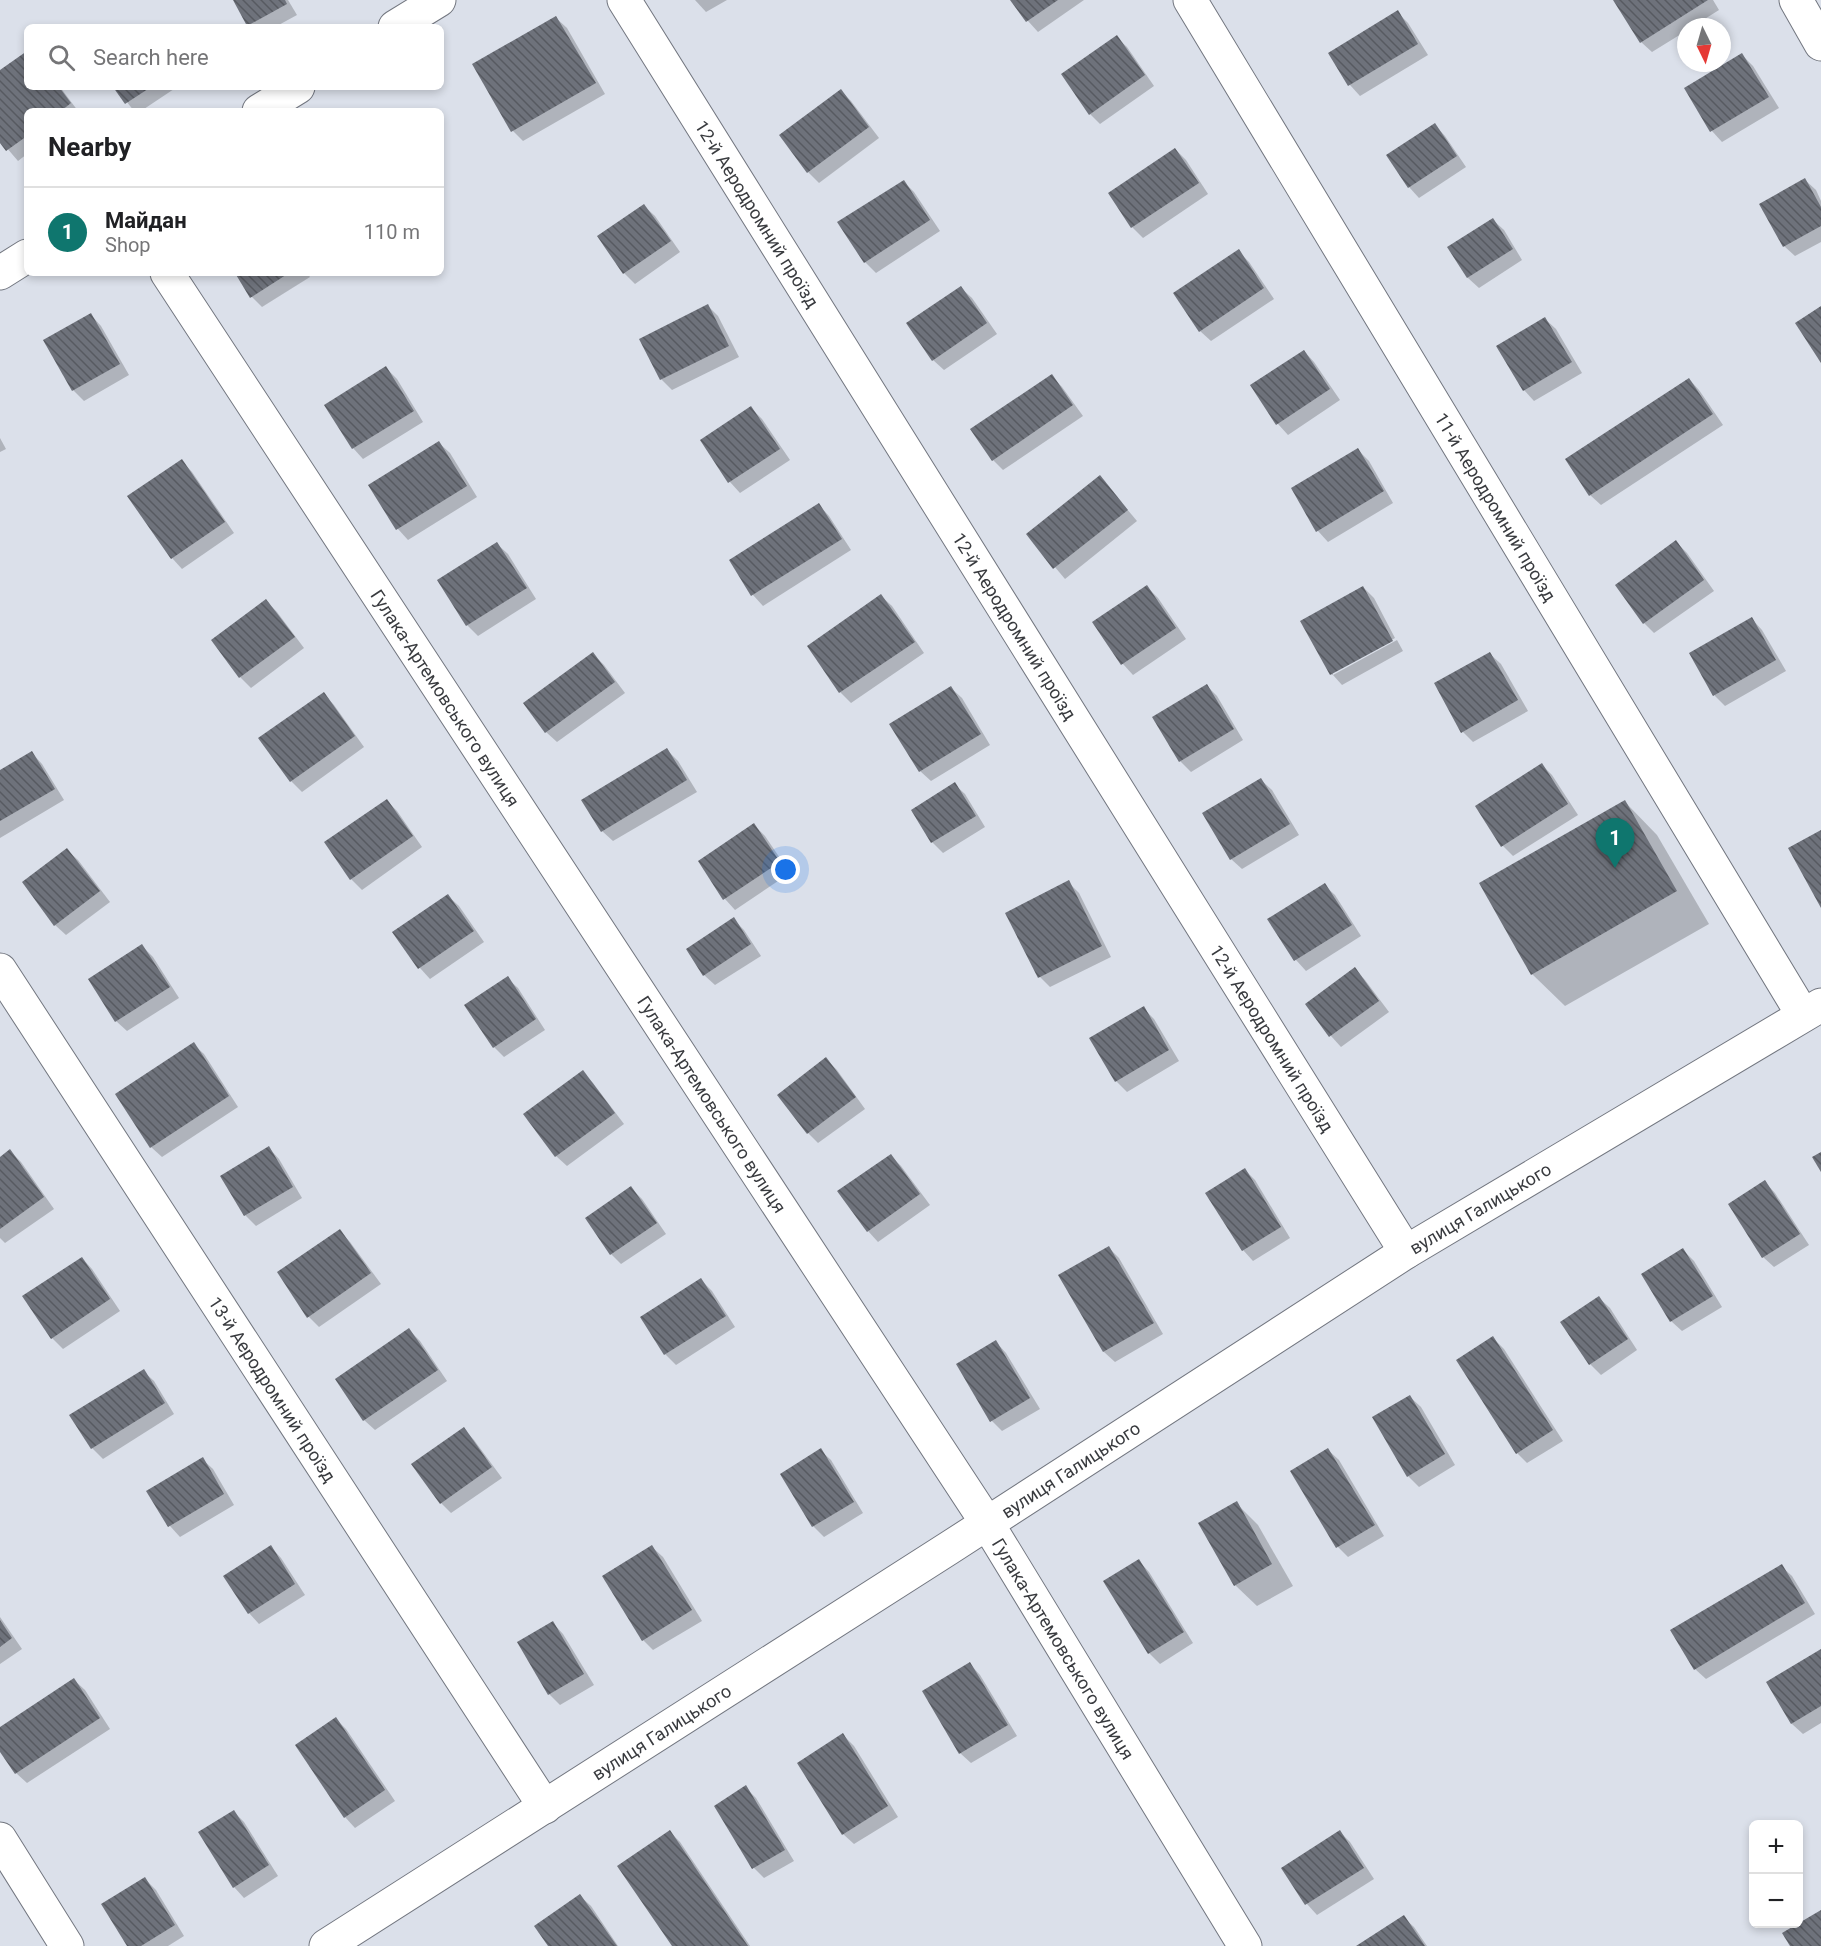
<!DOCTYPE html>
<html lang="en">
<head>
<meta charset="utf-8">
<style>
	body { margin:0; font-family:Roboto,sans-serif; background:#f6f6f6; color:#202124 }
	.controls { position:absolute; right:18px; bottom:18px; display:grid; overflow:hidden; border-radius:9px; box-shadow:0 3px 9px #0003 }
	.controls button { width:54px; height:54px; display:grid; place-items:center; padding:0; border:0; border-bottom:2px solid #e0e0e0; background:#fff; color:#202124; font:30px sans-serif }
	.compass { position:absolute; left:1677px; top:18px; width:54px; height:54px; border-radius:50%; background:#fff; box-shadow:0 3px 9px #0003; rotate:175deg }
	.you { position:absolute; left:786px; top:870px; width:21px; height:21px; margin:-15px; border:4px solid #fff; border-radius:50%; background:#1a73e8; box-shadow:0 0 0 9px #1a73e833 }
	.badge { display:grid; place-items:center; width:39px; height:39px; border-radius:50%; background:#0f766e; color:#fff; font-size:20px; font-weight:700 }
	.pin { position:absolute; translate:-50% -50px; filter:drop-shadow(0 2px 3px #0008) }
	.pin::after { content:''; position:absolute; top:32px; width:21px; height:18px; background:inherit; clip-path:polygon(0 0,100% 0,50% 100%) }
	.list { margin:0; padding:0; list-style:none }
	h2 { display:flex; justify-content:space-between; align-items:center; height:78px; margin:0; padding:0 24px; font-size:26px }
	h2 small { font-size:20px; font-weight:400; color:#757577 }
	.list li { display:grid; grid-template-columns:39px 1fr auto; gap:18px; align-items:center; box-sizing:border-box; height:90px; padding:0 24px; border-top:2px solid #e0e0e0 }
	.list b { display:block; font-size:22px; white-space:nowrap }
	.list p { margin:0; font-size:20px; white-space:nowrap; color:#757577 }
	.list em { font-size:20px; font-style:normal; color:#757577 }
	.icon { flex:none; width:33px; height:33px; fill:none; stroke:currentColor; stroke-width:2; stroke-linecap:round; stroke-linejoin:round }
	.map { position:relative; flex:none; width:1821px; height:1946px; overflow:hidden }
	.search { position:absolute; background:#fff; box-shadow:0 3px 9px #0003; left:24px; top:24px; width:420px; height:66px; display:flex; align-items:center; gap:15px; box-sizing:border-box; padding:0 21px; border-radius:9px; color:#757577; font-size:22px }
	.panel { position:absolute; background:#fff; box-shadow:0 3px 9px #0003; left:24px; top:108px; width:420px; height:168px; border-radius:9px }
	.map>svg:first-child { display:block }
	.shadow { fill:#0003 }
	.building { fill:url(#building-back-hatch) }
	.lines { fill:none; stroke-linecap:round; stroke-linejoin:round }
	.street-casing { stroke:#737780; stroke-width:35 }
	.secondary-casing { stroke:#737780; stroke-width:35 }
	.street { stroke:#fff; stroke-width:33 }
	.secondary { stroke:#fff; stroke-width:33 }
	.labels { text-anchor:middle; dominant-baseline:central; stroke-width:6; stroke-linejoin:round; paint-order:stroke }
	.street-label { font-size:18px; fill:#393b3f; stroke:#dbe0ea }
</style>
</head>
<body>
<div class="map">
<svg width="1821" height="1946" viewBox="0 0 1821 1946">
	<defs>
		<pattern id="building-back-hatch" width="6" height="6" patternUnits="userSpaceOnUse" patternTransform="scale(1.5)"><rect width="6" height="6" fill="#6e727b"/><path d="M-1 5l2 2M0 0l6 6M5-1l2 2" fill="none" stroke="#575a61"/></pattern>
	</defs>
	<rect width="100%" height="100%" fill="#dbe0ea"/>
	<g class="shadow">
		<polygon points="235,0 288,0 297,15 275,27 250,27"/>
		<polygon points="695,0 727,0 706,12"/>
		<polygon points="1012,0 1084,0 1038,32 1028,21"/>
		<polygon points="1614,0 1713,0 1719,10 1692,27 1686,27 1686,31 1652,52 1641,42"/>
		<polygon points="1397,12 1408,23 1428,55 1360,96 1350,85 1330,53"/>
		<polygon points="556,18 567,28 605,94 523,141 513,131"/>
		<polygon points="1116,37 1127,47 1154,86 1100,124 1090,114"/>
		<polygon points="27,52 27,87 60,87 78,111 27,111 27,154 18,161 0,140 0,72"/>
		<polygon points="1742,55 1753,66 1779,108 1722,142 1712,131 1686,89"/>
		<polygon points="115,87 177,87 141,111 134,111"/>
		<polygon points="841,91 851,101 879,138 819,183 808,172 782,136"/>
		<polygon points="1435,125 1445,136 1466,167 1419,198 1409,187"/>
		<polygon points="1175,149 1186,160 1208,194 1143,238 1132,227"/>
		<polygon points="1805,180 1816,190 1821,201 1821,242 1795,256 1784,246"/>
		<polygon points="903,181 914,192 940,231 876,273 865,262"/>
		<polygon points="644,206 655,216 680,252 635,284 624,273 599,236"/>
		<polygon points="1493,220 1504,230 1522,260 1479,288 1468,278 1449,248"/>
		<polygon points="1238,251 1249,262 1274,299 1211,341 1200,331"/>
		<polygon points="236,273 307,273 310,277 262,307 252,297"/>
		<polygon points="961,288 972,298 997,334 944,370 933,360"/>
		<polygon points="708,306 718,316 739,357 672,390 661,379"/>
		<polygon points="91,315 101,326 129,375 84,401 73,390 45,340"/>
		<polygon points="1545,319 1556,329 1582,373 1534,401 1524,390"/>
		<polygon points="1304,351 1314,362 1340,400 1288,435 1278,424 1252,386"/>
		<polygon points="386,368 397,379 423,422 363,459 353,448"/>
		<polygon points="1052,376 1062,387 1083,416 1003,470 993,460"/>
		<polygon points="1689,379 1699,390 1723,425 1601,505 1590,495"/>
		<polygon points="751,408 762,419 790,460 740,493 730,482 702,441"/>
		<polygon points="0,438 6,449 0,452"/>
		<polygon points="439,443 450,453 477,497 408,540 398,529 370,485"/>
		<polygon points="1358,450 1369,461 1393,503 1328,542 1318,531 1293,489"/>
		<polygon points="182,461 192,472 234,533 182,569 172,558"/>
		<polygon points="1100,477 1137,521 1065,579 1028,535"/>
		<polygon points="819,505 829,516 851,550 763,606 753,595 731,561"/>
		<polygon points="1676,542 1687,553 1714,591 1654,633 1644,623"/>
		<polygon points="497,544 508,554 536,599 478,636 467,625"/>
		<polygon points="1147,587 1158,598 1186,639 1133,675 1123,664 1094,623"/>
		<polygon points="1363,587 1374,598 1395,638 1333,672 1333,675 1331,674"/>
		<polygon points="881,596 892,606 924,653 851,703 840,692 809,646"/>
		<polygon points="266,601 277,612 304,648 251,688 240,677"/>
		<polygon points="1752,619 1762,630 1786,671 1725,706 1715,696 1691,654"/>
		<polygon points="1397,640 1403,651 1342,685 1333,675"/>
		<polygon points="593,654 604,665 625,693 557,742 546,732"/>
		<polygon points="1490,654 1501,664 1528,711 1473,742 1463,732"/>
		<polygon points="1207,686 1217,696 1243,740 1191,772 1180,761 1154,717"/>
		<polygon points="951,688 962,698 990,745 931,781 920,771"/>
		<polygon points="324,694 334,705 364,747 302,792 291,781 260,739"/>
		<polygon points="667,750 678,761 697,792 613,841 602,831"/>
		<polygon points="32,753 42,764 64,800 0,838 0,772"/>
		<polygon points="1541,764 1552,775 1578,815 1513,856 1503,846"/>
		<polygon points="1261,780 1272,790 1299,835 1242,869 1231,859"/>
		<polygon points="954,784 965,794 985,827 943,853 932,842"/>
		<polygon points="386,800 397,811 422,847 362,890 351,879"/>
		<polygon points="1625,802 1657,835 1709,924 1565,1006 1532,974"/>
		<polygon points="754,825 765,836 790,873 735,910 725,899 700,861"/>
		<polygon points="67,850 78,860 110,902 66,935 55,925"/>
		<polygon points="1068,882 1079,893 1111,957 1050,987 1040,977"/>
		<polygon points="1324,885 1335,895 1361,936 1306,971 1296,960 1269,920"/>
		<polygon points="448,896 459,906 484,942 430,979 420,968 394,933"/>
		<polygon points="733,919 744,930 761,956 715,985 704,975"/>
		<polygon points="142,946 153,957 179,998 127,1031 116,1021"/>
		<polygon points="1355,969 1365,980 1389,1012 1341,1047 1331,1036 1307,1004"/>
		<polygon points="507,978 518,988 545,1030 504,1057 494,1047"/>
		<polygon points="1143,1008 1154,1019 1179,1061 1127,1092 1116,1081"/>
		<polygon points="193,1044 204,1054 238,1107 162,1157 151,1147"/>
		<polygon points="826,1059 837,1070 865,1109 818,1143 808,1133"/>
		<polygon points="582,1072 593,1083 624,1124 567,1166 556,1156"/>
		<polygon points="269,1148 279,1159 302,1198 256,1226 245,1215"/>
		<polygon points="10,1151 21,1162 54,1209 5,1243 0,1238 0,1158"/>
		<polygon points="891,1156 901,1166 930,1205 878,1242 868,1231"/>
		<polygon points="1245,1170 1255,1180 1290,1238 1253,1261 1243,1250"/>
		<polygon points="1765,1182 1775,1193 1809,1245 1774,1267 1763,1257"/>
		<polygon points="631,1188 642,1199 666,1234 621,1264 611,1254"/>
		<polygon points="340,1231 350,1242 381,1284 319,1327 309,1317"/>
		<polygon points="1109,1248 1119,1258 1163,1334 1115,1362 1104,1352 1060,1275"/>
		<polygon points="1683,1250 1694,1261 1722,1307 1682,1331 1671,1321"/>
		<polygon points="82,1258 92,1269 120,1311 63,1349 52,1338 24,1296"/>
		<polygon points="701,1280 712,1291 735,1327 676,1365 665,1354 642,1318"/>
		<polygon points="1599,1298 1610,1308 1637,1350 1601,1375 1590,1364"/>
		<polygon points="409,1330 420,1341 447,1381 375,1430 364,1420"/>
		<polygon points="1493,1338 1504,1349 1563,1441 1527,1463 1517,1453"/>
		<polygon points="996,1342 1006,1353 1040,1409 1002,1431 992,1421"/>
		<polygon points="143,1371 154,1381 174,1414 103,1459 92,1448 71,1415"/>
		<polygon points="1410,1397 1421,1407 1455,1465 1419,1487 1408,1476 1374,1418"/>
		<polygon points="464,1429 474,1440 502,1478 451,1513 441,1503"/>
		<polygon points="820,1450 831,1460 863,1513 824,1537 813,1526"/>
		<polygon points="1328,1450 1339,1460 1384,1536 1348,1557 1338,1547"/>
		<polygon points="202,1459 213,1469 234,1505 180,1537 170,1526 148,1491"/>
		<polygon points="1236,1503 1258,1525 1293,1586 1257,1606 1235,1585"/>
		<polygon points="271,1547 281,1558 305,1595 259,1624 249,1613"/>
		<polygon points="652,1547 663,1557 702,1621 653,1650 643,1640"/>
		<polygon points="1139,1561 1149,1572 1193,1643 1160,1664 1149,1653"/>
		<polygon points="1781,1566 1792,1576 1815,1614 1706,1679 1695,1669"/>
		<polygon points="0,1617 22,1649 0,1664"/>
		<polygon points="553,1623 563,1634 594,1685 560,1705 549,1694"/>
		<polygon points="1821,1651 1821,1723 1803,1734 1792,1724 1768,1683"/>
		<polygon points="970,1664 980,1675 1017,1736 971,1763 960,1753"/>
		<polygon points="74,1680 85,1690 110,1729 27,1783 16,1773 0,1749 0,1729"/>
		<polygon points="336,1719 346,1729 395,1801 355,1828 345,1817"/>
		<polygon points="843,1735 854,1746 898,1817 854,1844 843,1834"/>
		<polygon points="745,1787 756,1798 794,1861 764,1878 754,1868"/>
		<polygon points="234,1812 244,1822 278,1876 244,1898 234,1887"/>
		<polygon points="670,1832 680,1842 750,1946 673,1946"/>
		<polygon points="1340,1832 1350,1842 1374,1879 1317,1915 1307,1904 1283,1868"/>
		<polygon points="145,1879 156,1890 184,1936 168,1946 129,1946"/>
		<polygon points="580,1896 591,1906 618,1946 550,1946"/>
		<polygon points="1403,1917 1414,1927 1427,1946 1359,1946"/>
	</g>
	<g class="building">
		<polygon points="233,0 285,0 287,4 247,26"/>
		<polygon points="1010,0 1058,0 1026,22"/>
		<polygon points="1613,0 1708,0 1640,43"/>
		<polygon points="1398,10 1418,44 1348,86 1328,53"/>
		<polygon points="556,16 596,83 511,132 472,64"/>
		<polygon points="1117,35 1145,75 1089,115 1061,74"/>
		<polygon points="27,51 27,87 59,87 71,103 61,111 27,111 27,136 6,151 0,143 0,70"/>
		<polygon points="1742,53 1769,97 1710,132 1684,88"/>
		<polygon points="113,87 151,87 125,104"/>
		<polygon points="841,89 869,127 807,173 779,135"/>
		<polygon points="1435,123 1457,156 1408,188 1386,155"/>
		<polygon points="1175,148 1199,183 1131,228 1108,193"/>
		<polygon points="1805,178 1821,207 1821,226 1783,247 1759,204"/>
		<polygon points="904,180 930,220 864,263 837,222"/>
		<polygon points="644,204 671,241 623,274 597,236"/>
		<polygon points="1493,218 1513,249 1467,278 1447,247"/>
		<polygon points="1239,249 1264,288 1199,332 1173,293"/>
		<polygon points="235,273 289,273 250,298"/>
		<polygon points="961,286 987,323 932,361 906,323"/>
		<polygon points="708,304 729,346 660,380 639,339"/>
		<polygon points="1821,306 1821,363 1795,323"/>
		<polygon points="91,313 120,364 72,391 43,340"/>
		<polygon points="1545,317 1572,362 1523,391 1496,346"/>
		<polygon points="1304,350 1330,389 1276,425 1250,385"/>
		<polygon points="386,366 414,411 352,449 324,405"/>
		<polygon points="1052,374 1073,405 992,461 970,429"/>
		<polygon points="1689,378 1713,414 1589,496 1565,459"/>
		<polygon points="751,406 780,449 728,483 700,440"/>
		<polygon points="439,441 467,486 396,530 368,485"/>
		<polygon points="1358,448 1384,491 1316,532 1291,488"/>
		<polygon points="182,459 225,522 171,559 127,496"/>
		<polygon points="1100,475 1128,510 1053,569 1026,534"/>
		<polygon points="819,503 842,539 751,596 729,560"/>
		<polygon points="1676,540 1704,580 1643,624 1615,585"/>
		<polygon points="497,542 527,588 466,626 437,580"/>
		<polygon points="1147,585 1176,628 1121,665 1092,622"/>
		<polygon points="1363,586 1393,641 1330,675 1300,621"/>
		<polygon points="881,594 915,642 839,693 807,646"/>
		<polygon points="266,599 295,637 239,678 211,640"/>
		<polygon points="1752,617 1776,660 1713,696 1689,653"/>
		<polygon points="593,652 615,682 545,733 523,703"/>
		<polygon points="1490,652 1518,700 1461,733 1434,683"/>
		<polygon points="1207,684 1234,729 1179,762 1152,717"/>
		<polygon points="951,686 981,734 919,772 889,724"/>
		<polygon points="324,692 355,736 290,782 258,738"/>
		<polygon points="667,748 687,780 601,832 581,800"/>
		<polygon points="32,751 55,789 0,821 0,770"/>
		<polygon points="1542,763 1568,804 1501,847 1475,806"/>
		<polygon points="1261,778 1290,824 1230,860 1202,813"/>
		<polygon points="955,782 976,816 931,843 911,810"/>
		<polygon points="387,799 413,836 350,880 324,842"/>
		<polygon points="1625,800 1677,891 1531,975 1479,883"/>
		<polygon points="754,823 780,862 723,900 698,861"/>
		<polygon points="1821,830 1821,908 1788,848"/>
		<polygon points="67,848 100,891 54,926 22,882"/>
		<polygon points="1069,880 1102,946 1038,978 1005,913"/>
		<polygon points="1325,883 1352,925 1294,961 1267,919"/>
		<polygon points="448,894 474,931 418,969 392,932"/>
		<polygon points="734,917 751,944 703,976 686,949"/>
		<polygon points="142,944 170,987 115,1022 88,979"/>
		<polygon points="1355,967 1379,1001 1329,1037 1305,1004"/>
		<polygon points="508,976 536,1019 493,1048 464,1005"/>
		<polygon points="1144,1006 1169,1050 1115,1082 1089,1038"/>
		<polygon points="194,1042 229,1096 150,1148 115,1094"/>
		<polygon points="826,1057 856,1097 807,1134 777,1095"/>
		<polygon points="583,1070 615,1113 555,1157 523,1114"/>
		<polygon points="269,1146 293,1187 244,1216 220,1176"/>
		<polygon points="10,1149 44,1197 0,1229 0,1157"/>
		<polygon points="1821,1152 1821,1172 1812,1157"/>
		<polygon points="891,1154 920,1194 867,1232 837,1191"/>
		<polygon points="1245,1168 1281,1227 1242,1251 1205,1193"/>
		<polygon points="1765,1180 1800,1234 1762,1258 1728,1204"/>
		<polygon points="631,1186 657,1223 610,1255 585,1218"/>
		<polygon points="340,1229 371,1273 307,1318 277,1272"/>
		<polygon points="1109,1246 1154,1323 1103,1352 1058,1275"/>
		<polygon points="1683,1248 1713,1296 1670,1322 1641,1274"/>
		<polygon points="82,1257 110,1299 51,1339 22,1296"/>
		<polygon points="701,1278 726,1316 664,1355 640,1317"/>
		<polygon points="1599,1296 1628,1339 1589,1365 1560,1322"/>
		<polygon points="409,1328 438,1370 363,1421 335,1379"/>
		<polygon points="1493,1336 1553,1430 1516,1454 1456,1360"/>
		<polygon points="996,1340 1030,1398 990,1422 956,1364"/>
		<polygon points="144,1369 165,1403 91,1449 69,1415"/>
		<polygon points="1410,1395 1445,1454 1407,1477 1372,1417"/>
		<polygon points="464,1427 492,1467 440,1504 411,1464"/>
		<polygon points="821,1448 854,1502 812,1527 780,1474"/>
		<polygon points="1328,1448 1375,1525 1336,1548 1290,1471"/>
		<polygon points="203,1457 224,1494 168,1527 146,1491"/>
		<polygon points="1237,1501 1272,1564 1234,1586 1198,1523"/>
		<polygon points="271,1545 295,1584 248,1614 223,1576"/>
		<polygon points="652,1545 692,1610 642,1641 602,1576"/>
		<polygon points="1139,1559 1184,1632 1148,1654 1103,1581"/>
		<polygon points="1782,1564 1805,1603 1694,1670 1670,1630"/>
		<polygon points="0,1620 12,1638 0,1647"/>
		<polygon points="553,1621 584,1674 548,1695 517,1642"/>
		<polygon points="1821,1649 1821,1706 1791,1724 1766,1682"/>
		<polygon points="970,1662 1008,1725 959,1754 922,1691"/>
		<polygon points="74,1678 100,1718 15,1774 0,1752 0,1727"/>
		<polygon points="336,1717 385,1790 344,1818 295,1745"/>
		<polygon points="843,1733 888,1806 842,1835 797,1763"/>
		<polygon points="746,1785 785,1850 752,1869 714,1806"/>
		<polygon points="234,1810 269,1865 233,1888 198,1832"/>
		<polygon points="670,1830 748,1946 672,1946 617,1866"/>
		<polygon points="1340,1830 1364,1868 1305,1905 1281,1868"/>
		<polygon points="145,1877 175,1925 141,1946 127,1946 101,1904"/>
		<polygon points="580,1894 617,1946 548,1946 534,1926"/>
		<polygon points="1821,1910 1821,1946 1790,1946 1782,1933"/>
		<polygon points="1404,1915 1425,1946 1356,1946"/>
	</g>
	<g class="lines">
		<defs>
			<g id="street">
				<path id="s1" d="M624,0L1406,1252"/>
				<path id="s2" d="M1190,0L1803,1015"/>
				<polyline points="1796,0 1821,44"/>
				<polyline points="395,27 439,0"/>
				<polyline points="259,111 298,87"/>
				<polyline points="0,273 27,256"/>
				<path id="s3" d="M167,273L987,1523L1245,1946"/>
				<path id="s4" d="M0,970L545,1807"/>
				<polyline points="0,1839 67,1946"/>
			</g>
			<g id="secondary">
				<path id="s5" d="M326,1946L949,1548L1406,1252L1821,1005"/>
			</g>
		</defs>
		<use href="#street" class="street-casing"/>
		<use href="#secondary" class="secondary-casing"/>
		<use href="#street" class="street"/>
		<use href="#secondary" class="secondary"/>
	</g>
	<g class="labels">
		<g class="street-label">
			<text stroke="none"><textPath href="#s1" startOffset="252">12-й Аеродромний проїзд</textPath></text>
			<text stroke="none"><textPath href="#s2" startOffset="592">11-й Аеродромний проїзд</textPath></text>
			<text stroke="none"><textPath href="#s1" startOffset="738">12-й Аеродромний проїзд</textPath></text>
			<text stroke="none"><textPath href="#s3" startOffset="508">Гулака-Артемовського вулиця</textPath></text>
			<text stroke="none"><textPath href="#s1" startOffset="1224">12-й Аеродромний проїзд</textPath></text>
			<text stroke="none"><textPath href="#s3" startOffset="994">Гулака-Артемовського вулиця</textPath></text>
			<text stroke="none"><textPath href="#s5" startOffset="1370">вулиця Галицького</textPath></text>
			<text stroke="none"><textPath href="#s4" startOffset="500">13-й Аеродромний проїзд</textPath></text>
			<text stroke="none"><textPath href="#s5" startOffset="884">вулиця Галицького</textPath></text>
			<text stroke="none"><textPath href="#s3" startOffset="1642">Гулака-Артемовського вулиця</textPath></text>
			<text stroke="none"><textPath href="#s5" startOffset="398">вулиця Галицького</textPath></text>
		</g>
	</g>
</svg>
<div class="controls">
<button>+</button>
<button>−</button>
</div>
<svg class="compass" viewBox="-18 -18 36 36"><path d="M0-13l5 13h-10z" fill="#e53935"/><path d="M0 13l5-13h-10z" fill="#757577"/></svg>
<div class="you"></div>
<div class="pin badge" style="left:1615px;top:868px">1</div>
<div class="search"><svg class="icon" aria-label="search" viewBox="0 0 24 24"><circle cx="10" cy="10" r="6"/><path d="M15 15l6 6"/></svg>Search here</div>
<section class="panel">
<h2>Nearby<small></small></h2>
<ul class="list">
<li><span class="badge">1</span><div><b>Майдан</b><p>Shop</p></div><em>110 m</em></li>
</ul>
</section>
</div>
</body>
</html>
